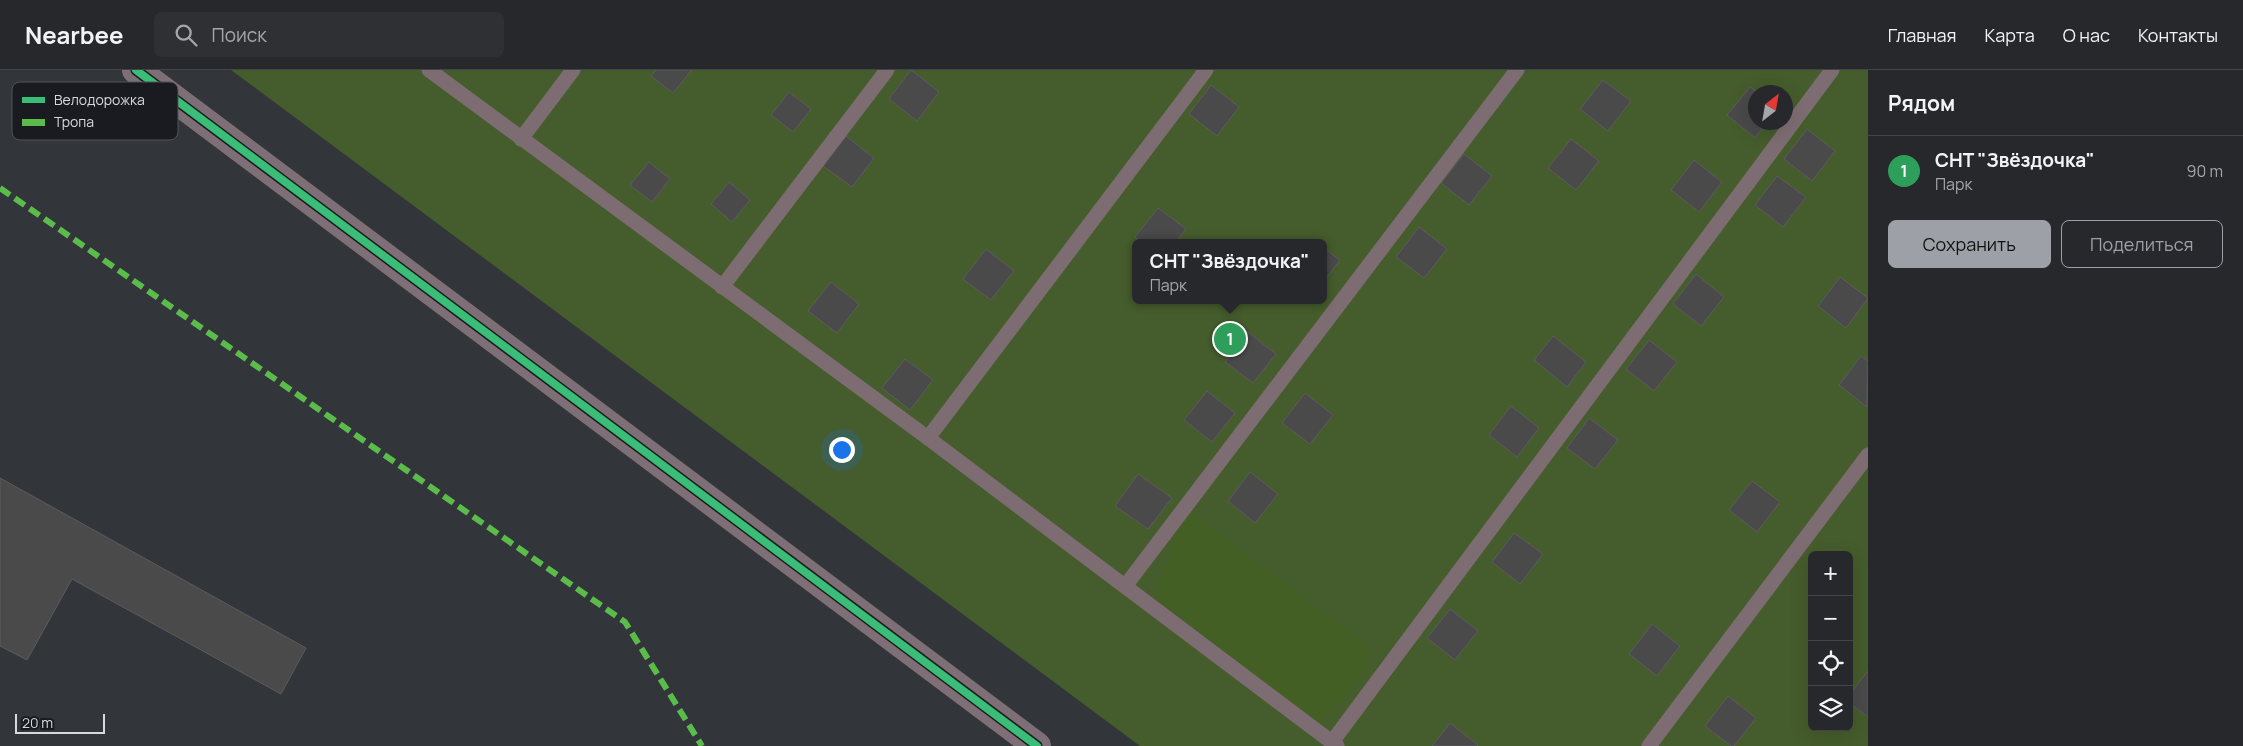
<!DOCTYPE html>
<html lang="ru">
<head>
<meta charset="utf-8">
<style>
	body { margin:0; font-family:Manrope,sans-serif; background:#2e3034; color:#f1f3f6 }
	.controls { position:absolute; right:15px; bottom:15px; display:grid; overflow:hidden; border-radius:8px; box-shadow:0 5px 20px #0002 }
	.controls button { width:45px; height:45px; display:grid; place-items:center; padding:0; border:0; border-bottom:1px solid #424448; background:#26282c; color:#f1f3f6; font:25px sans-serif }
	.compass { position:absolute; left:1748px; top:15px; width:45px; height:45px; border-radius:50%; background:#26282c; box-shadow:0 5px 20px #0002; rotate:31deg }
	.scale { position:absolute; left:15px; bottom:12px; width:90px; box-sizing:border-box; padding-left:5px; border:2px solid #d6d9e0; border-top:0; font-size:14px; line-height:18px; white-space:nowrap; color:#d6d9e0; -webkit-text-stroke:4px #191b20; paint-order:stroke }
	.you { position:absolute; left:841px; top:379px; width:18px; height:18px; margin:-12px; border:4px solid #fff; border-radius:50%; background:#1a73e8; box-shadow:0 0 0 8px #1a73e833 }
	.badge { display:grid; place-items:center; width:32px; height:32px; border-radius:50%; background:#9da0a6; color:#fff; font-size:16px; font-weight:700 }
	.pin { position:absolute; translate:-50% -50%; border:2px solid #fff; box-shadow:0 1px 5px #0006 }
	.popup { position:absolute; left:1132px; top:169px; width:195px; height:65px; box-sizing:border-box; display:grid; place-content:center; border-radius:8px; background:#26282c; filter:drop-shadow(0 1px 4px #0005); font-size:16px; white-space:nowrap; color:#a4a6a9 }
	.popup b { font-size:19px; color:#f1f3f6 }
	.popup::after { content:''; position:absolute; left:50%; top:100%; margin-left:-10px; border:10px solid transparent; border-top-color:#26282c }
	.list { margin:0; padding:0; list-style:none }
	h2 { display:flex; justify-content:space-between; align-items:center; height:65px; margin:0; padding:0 20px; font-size:21px }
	h2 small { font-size:16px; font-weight:400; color:#a4a6a9 }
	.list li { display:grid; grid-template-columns:32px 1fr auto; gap:15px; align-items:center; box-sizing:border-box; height:70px; padding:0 20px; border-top:1px solid #424448 }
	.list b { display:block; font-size:19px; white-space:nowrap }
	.list p { margin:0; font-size:16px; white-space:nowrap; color:#a4a6a9 }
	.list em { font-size:16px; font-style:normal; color:#a4a6a9 }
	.actions { display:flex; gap:10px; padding:15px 20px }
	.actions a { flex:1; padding:11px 0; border:1px solid #9da0a6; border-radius:8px; text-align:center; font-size:18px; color:#9da0a6 }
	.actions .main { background:#9da0a6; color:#111 }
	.icon { flex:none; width:28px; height:28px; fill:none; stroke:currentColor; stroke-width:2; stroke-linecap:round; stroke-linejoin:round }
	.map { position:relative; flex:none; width:1868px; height:676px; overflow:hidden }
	header { display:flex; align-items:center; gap:30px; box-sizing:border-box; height:70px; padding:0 25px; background:#26282c; border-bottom:1px solid #424448 }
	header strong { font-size:24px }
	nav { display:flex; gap:28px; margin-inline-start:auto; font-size:18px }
	.search { width:350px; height:45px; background:#2e3034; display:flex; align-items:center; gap:12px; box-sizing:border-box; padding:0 18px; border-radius:8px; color:#a4a6a9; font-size:19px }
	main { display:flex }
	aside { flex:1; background:#26282c }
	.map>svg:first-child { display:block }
	.green { fill:#455c2c; fill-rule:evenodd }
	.forest { fill:#435f24 }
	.building { fill:#4a4a4b; stroke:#5c5c5e }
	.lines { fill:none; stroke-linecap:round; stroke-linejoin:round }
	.lane { stroke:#7d6c72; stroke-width:15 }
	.secondary { stroke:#7e6f76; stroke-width:28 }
	.quiet { stroke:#5cbc4b; stroke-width:6; stroke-dasharray:12 6; stroke-linecap:butt }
	.cycleway-casing { stroke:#191b20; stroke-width:11 }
	.cycleway { stroke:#3abd76; stroke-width:8 }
	.key { fill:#191b20; stroke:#52545a; stroke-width:1 }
	.key-label { font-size:14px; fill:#d6d9e0 }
</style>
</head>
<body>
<header>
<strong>Nearbee</strong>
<div class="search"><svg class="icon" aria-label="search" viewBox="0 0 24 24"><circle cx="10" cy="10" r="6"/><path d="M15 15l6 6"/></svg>Поиск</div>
<nav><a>Главная</a><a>Карта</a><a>О нас</a><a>Контакты</a></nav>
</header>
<main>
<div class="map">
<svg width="1868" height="676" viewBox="0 0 1868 676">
	<rect width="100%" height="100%" fill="#32353a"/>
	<path class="green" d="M231,0H1868V676H1140ZM1756,22H1786V52H1756ZM1136,173H1324V230H1136ZM1812,485H1849V657H1812Z"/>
	<polygon class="forest" points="1193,444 1362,572 1369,585 1365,604 1321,652 1306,645 1154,527 1179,458 1185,448"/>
	<g class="building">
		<polygon points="656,0 690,0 691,1 673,23 651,6"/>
		<polygon points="911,0 939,22 917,51 889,29"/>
		<polygon points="1603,10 1631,31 1608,61 1580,39"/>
		<polygon points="1211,15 1239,37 1217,66 1189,44"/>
		<polygon points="1750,17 1758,22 1756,22 1756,52 1767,52 1755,68 1727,45"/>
		<polygon points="789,22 811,39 793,62 771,45"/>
		<polygon points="1807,59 1835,81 1812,111 1784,89"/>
		<polygon points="846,66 874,88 852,117 823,96"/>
		<polygon points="1571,69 1599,91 1576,120 1548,98"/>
		<polygon points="1464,84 1492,106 1469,135 1441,113"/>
		<polygon points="1694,90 1722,112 1699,142 1671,120"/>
		<polygon points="649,92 670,109 652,132 630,115"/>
		<polygon points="1777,106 1806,127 1783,157 1755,135"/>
		<polygon points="729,112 750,130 732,152 711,134"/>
		<polygon points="1158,138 1186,159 1175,173 1142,173 1135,167"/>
		<polygon points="1419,157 1447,179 1424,208 1396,187"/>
		<polygon points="1324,178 1340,190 1324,211"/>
		<polygon points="986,179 1014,201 991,230 963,209"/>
		<polygon points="1696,204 1724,227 1701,256 1673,234"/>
		<polygon points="1840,207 1868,228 1846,258 1818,236"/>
		<polygon points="831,212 859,234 837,263 808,241"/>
		<polygon points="1248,262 1276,284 1253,313 1225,292"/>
		<polygon points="1553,266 1586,292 1567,317 1534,290"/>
		<polygon points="1649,270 1677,292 1654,321 1626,299"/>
		<polygon points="1861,286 1868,291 1867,337 1839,315"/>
		<polygon points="905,289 933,310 910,340 882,318"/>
		<polygon points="1207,321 1235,343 1212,372 1184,350"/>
		<polygon points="1305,323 1333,345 1310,374 1282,353"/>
		<polygon points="1511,336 1539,358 1517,387 1489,365"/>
		<polygon points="1589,348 1618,370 1595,399 1567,378"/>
		<polygon points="1250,402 1278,424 1255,453 1228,431"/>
		<polygon points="1138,404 1172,428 1148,459 1115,436"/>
		<polygon points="0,408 306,578 281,624 72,509 27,590 0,576"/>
		<polygon points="1752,411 1780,432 1757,462 1729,440"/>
		<polygon points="1514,463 1543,484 1520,514 1492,492"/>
		<polygon points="1450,539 1478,561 1455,590 1427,568"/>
		<polygon points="1652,554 1680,576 1657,606 1629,584"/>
		<polygon points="1868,601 1868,647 1849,633 1849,625"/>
		<polygon points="1728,626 1756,648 1734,676 1731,676 1705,656"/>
		<polygon points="1450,653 1478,675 1477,676 1432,676"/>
	</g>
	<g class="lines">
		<g class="lane">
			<polyline points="429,0 928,368 1337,676"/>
			<polyline points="521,69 573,0"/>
			<polyline points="722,217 887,0"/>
			<polyline points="928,368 1206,0"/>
			<polyline points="1126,515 1517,0"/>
			<polyline points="1332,672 1832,0"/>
			<polyline points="1649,676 1868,385"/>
		</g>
		<polyline class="secondary" points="136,0 1037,676"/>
		<polyline class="quiet" points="0,118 625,552 702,676"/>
		<defs>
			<polyline id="cycleway" points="136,0 1037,676"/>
		</defs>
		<use href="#cycleway" class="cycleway-casing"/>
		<use href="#cycleway" class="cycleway"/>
	</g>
	<rect x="12" y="12" width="166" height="58" rx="8" class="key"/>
	<rect x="22" y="27" width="23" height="6" fill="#3abd76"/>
	<rect x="22" y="49" width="23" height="7" fill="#5cbc4b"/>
	<g class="key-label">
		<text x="54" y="35">Велодорожка</text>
		<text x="54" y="57">Тропа</text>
	</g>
</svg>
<div class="controls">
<button>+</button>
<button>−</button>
<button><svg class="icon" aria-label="locate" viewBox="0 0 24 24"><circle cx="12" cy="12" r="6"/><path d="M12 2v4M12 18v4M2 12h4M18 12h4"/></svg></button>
<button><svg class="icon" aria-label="layers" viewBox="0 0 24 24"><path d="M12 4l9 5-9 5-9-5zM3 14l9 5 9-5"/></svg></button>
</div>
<svg class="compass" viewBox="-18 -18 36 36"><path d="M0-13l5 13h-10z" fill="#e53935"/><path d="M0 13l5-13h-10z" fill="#a4a6a9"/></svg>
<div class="scale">20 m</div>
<div class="you"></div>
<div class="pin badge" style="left:1230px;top:269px;background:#2e9e5b">1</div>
<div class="popup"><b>СНТ &quot;Звёздочка&quot;</b>Парк</div>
</div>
<aside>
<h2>Рядом<small></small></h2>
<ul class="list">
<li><span class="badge" style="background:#2e9e5b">1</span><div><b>СНТ &quot;Звёздочка&quot;</b><p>Парк</p></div><em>90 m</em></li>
</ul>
<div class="actions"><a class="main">Сохранить</a><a>Поделиться</a></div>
</aside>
</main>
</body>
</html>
